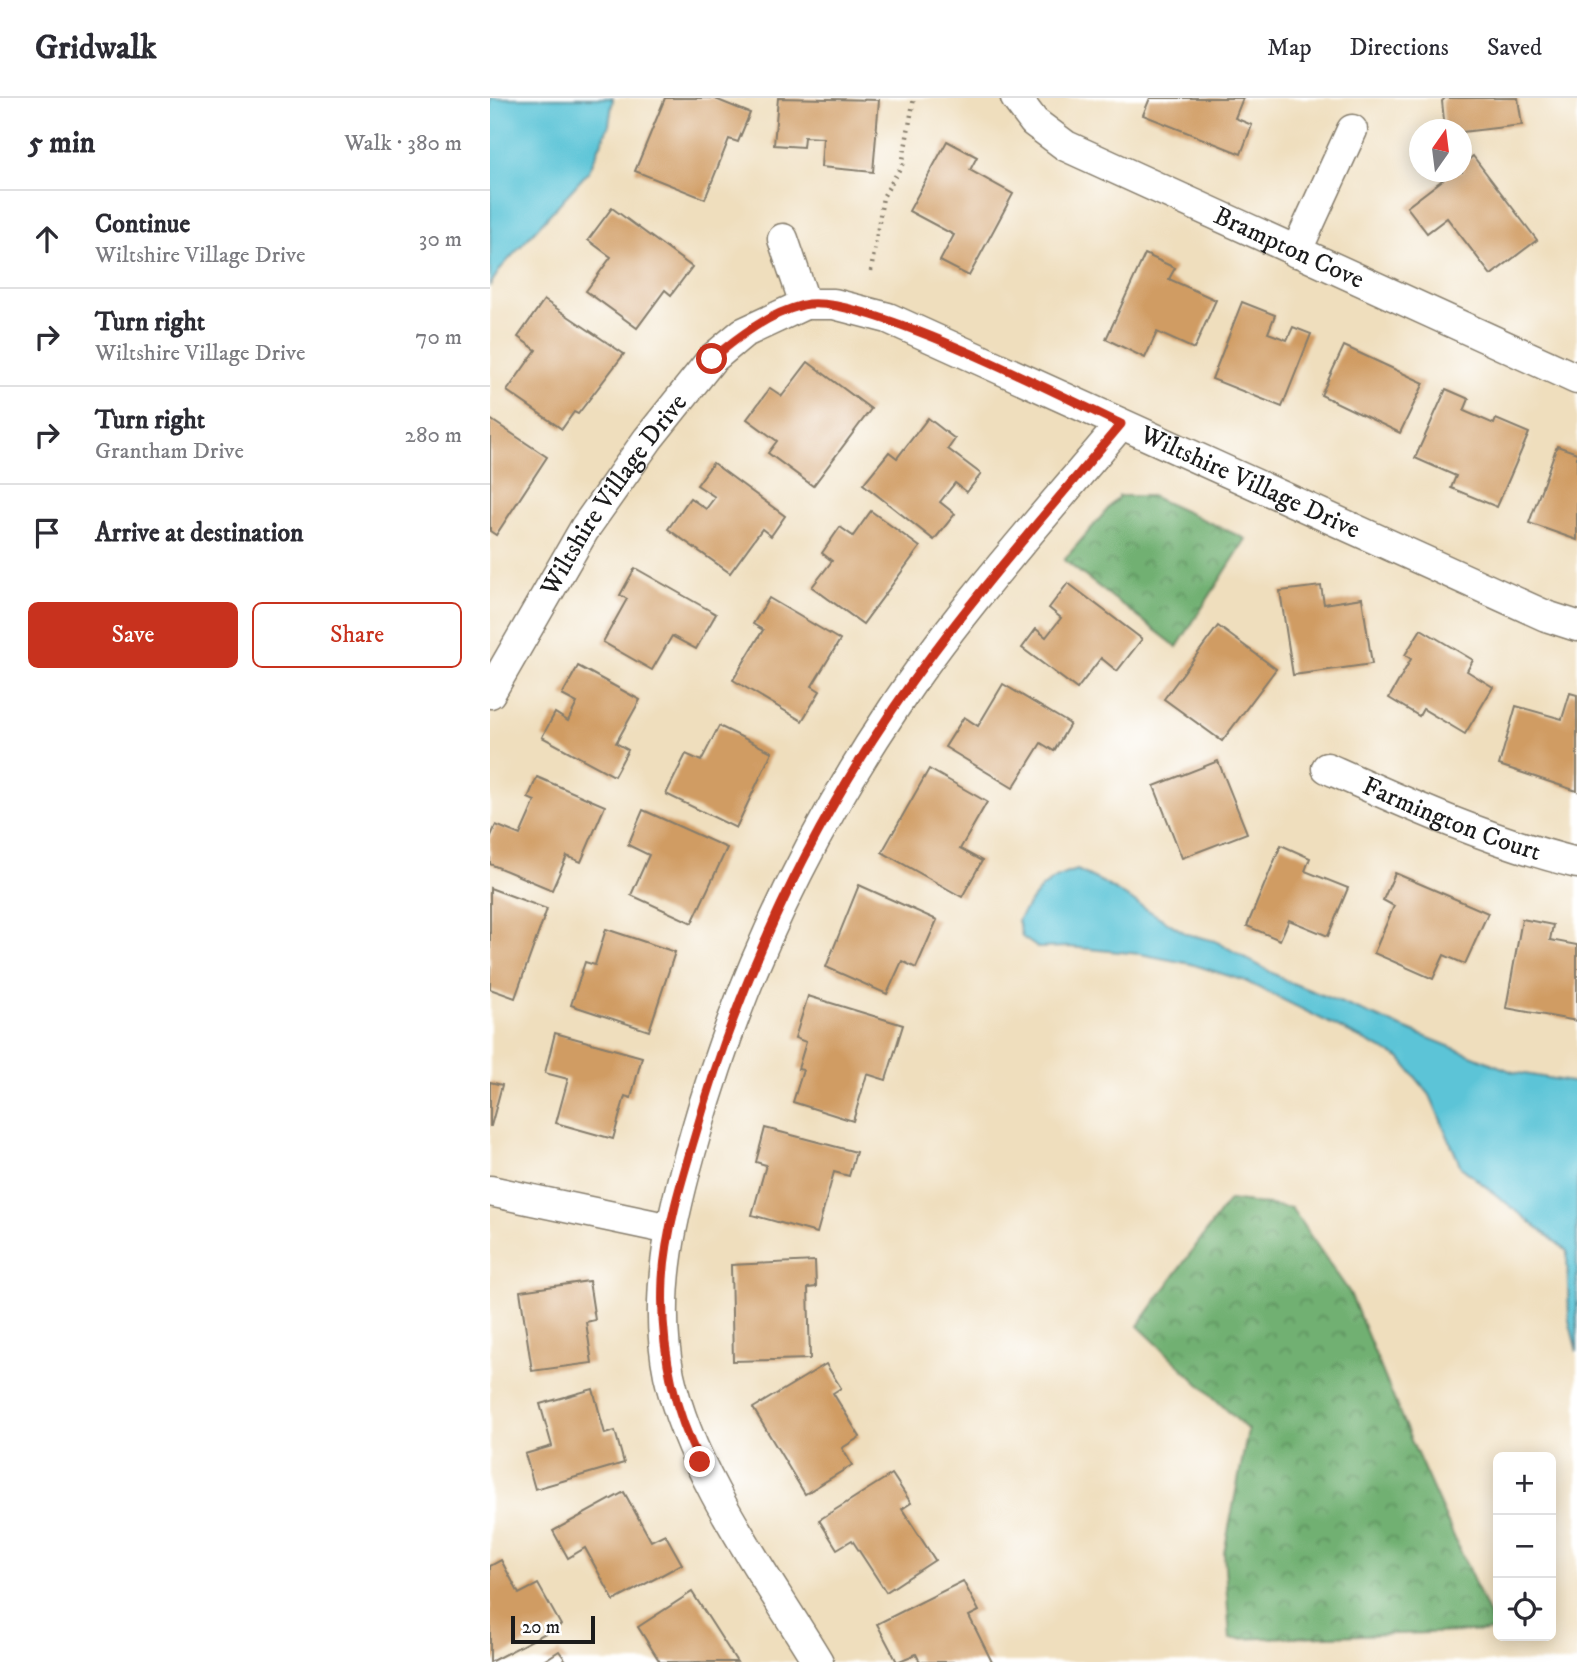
<!DOCTYPE html>
<html lang="en">
<head>
<meta charset="utf-8">
<style>
	body { margin:0; font-family:"IM FELL DW Pica",serif; background:#f2f2f3; color:#2b2b33 }
	.controls { position:absolute; right:21px; bottom:21px; display:grid; overflow:hidden; border-radius:10px; box-shadow:0 4px 18px #0003 }
	.controls button { width:63px; height:63px; display:grid; place-items:center; padding:0; border:0; border-bottom:2px solid #e1e1e2; background:#fff; color:#2b2b33; font:35px sans-serif }
	.compass { position:absolute; left:919px; top:21px; width:63px; height:63px; border-radius:50%; background:#fff; box-shadow:0 4px 18px #0003; rotate:14deg }
	.scale { position:absolute; left:21px; bottom:18px; width:84px; box-sizing:border-box; padding-left:7px; border:4px solid #1c1c1c; border-top:0; font-size:19px; line-height:24px; white-space:nowrap; color:#1c1c1c; -webkit-text-stroke:5px #fff; paint-order:stroke }
	.stop { position:absolute; width:21px; height:21px; margin:-16px; border:5px solid #c8321e; border-radius:50%; background:#fff }
	.stop.end { background:#c8321e; border-color:#fff; box-shadow:0 2px 7px #0008 }
	.list { margin:0; padding:0; list-style:none }
	h2 { display:flex; justify-content:space-between; align-items:center; height:91px; margin:0; padding:0 28px; font-size:30px }
	h2 small { font-size:23px; font-weight:400; color:#7c7c81 }
	.list li { display:grid; grid-template-columns:46px 1fr auto; gap:21px; align-items:center; box-sizing:border-box; height:98px; padding:0 28px; border-top:2px solid #e1e1e2 }
	.list b { display:block; font-size:26px; white-space:nowrap }
	.list p { margin:0; font-size:23px; white-space:nowrap; color:#7c7c81 }
	.list em { font-size:23px; font-style:normal; color:#7c7c81 }
	.actions { display:flex; gap:14px; padding:21px 28px }
	.actions a { flex:1; padding:16px 0; border:2px solid #c8321e; border-radius:10px; text-align:center; font-size:24px; color:#c8321e }
	.actions .main { background:#c8321e; color:#fff }
	.icon { flex:none; width:38px; height:38px; fill:none; stroke:currentColor; stroke-width:2; stroke-linecap:round; stroke-linejoin:round }
	.map { position:relative; flex:none; width:1087px; height:1564px; overflow:hidden }
	header { display:flex; align-items:center; gap:42px; box-sizing:border-box; height:98px; padding:0 35px; background:#fff; border-bottom:2px solid #e1e1e2 }
	header strong { font-size:33px }
	nav { display:flex; gap:38px; margin-inline-start:auto; font-size:24px }
	main { display:flex }
	aside { flex:1; background:#fff }
	.map>svg:first-child { display:block }
	.forest { fill:url(#forest-crowns); stroke:#466647; stroke-width:2 }
	.water { fill:#5bc4d7; stroke:#3c707a; stroke-width:2 }
	.building { fill:#d09c64 }
	.lines { fill:none; stroke-linecap:round; stroke-linejoin:round }
	.street-casing { stroke:#867d6c; stroke-width:33 }
	.path { stroke:#867d6c; stroke-width:4.5; stroke-dasharray:2 5; stroke-linecap:butt }
	.street { stroke:#fff; stroke-width:30 }
	.route { stroke:#c8321e; stroke-width:9 }
	.labels { text-anchor:middle; dominant-baseline:central; stroke-width:7; stroke-linejoin:round; paint-order:stroke }
	.street-label { font-size:26px; fill:#1c1c1c; stroke:#fff }
</style>
</head>
<body>
<header>
<strong>Gridwalk</strong>
<nav><a>Map</a><a>Directions</a><a>Saved</a></nav>
</header>
<main>
<aside>
<h2>5 min<small>Walk · 380 m</small></h2>
<ul class="list">
<li><svg class="icon" aria-label="ahead" viewBox="0 0 24 24"><path d="M12 20V5M6 11l6-6 6 6"/></svg><div><b>Continue</b><p>Wiltshire Village Drive</p></div><em>30 m</em></li>
<li><svg class="icon" aria-label="right" viewBox="0 0 24 24"><path d="M7 20v-9h11M14 6l5 5-5 5"/></svg><div><b>Turn right</b><p>Wiltshire Village Drive</p></div><em>70 m</em></li>
<li><svg class="icon" aria-label="right" viewBox="0 0 24 24"><path d="M7 20v-9h11M14 6l5 5-5 5"/></svg><div><b>Turn right</b><p>Grantham Drive</p></div><em>280 m</em></li>
<li><svg class="icon" aria-label="arrive" viewBox="0 0 24 24"><path d="M6 21V4h12l-3 4 3 4H6"/></svg><div><b>Arrive at destination</b></div></li>
</ul>
<div class="actions"><a class="main">Save</a><a>Share</a></div>
</aside>
<div class="map">
<svg width="1087" height="1564" viewBox="0 0 1087 1564">
	<defs>
		<pattern id="forest-crowns" width="20" height="18" patternUnits="userSpaceOnUse" patternTransform="scale(1.75)"><rect width="20" height="18" fill="#71b072"/><path d="M2 6a3 3 0 1 1 6 0M12 15a3 3 0 1 1 6 0" fill="none" stroke="#5c8e5d"/></pattern>
	</defs>
	<rect width="100%" height="100%" fill="#fff"/>
	<filter id="ink" filterUnits="userSpaceOnUse"><feTurbulence type="fractalNoise" baseFrequency=".0143" numOctaves="2"/><feDisplacementMap in="SourceGraphic" scale="14" xChannelSelector="R" yChannelSelector="G"/><feConvolveMatrix kernelMatrix="1 2 1 2 8 2 1 2 1" color-interpolation-filters="sRGB"/></filter>
	<filter id="wash" filterUnits="userSpaceOnUse"><feTurbulence type="fractalNoise" baseFrequency=".00686" numOctaves="4" result="noise"/><feDisplacementMap in="SourceGraphic" scale="28" xChannelSelector="R" yChannelSelector="G"/><feGaussianBlur stdDeviation="1.57" result="paint"/><feColorMatrix in="noise" values="0 0 0 0 0 0 0 0 0 0 0 0 0 0 0 0 0 1.4 0 .05"/><feComposite in="paint" operator="in"/></filter>
	<g filter="url(#wash)">
		<rect width="100%" height="100%" fill="#efdebd"/>
		<g class="forest">
			<polygon points="629,398 661,398 756,441 687,549 574,462"/>
			<polygon points="739,1102 801,1110 860,1195 920,1340 1006,1533 740,1541 734,1455 758,1332 648,1228"/>
		</g>
		<g class="water">
			<polygon points="0,0 123,0 119,27 99,73 11,170 0,187"/>
			<path d="M587,772L612,784L697,836L725,843L797,883L1023,974L1087,985V1254L1079,1222L1077,1153L971,1069L940,997L910,960L755,883L701,866L650,856L579,849L548,850L532,839L528,822C545,796 555,780 587,772Z"/>
		</g>
		<g id="blocks">
			<g class="building">
				<polygon points="175,0 223,0 260,15 248,44 239,41 215,101 145,73"/>
				<polygon points="288,0 389,2 383,74 331,69 333,40 314,39 313,49 284,47"/>
				<polygon points="660,0 753,0 745,20 762,27 751,56 653,17"/>
				<polygon points="955,0 1028,0 1032,27 972,34 955,32 952,3"/>
				<polygon points="457,43 487,59 480,72 523,96 479,178 450,163 464,137 419,113"/>
				<polygon points="983,58 1047,142 1001,177 957,120 937,135 917,109 963,74 972,74 972,67"/>
				<polygon points="122,110 202,169 181,197 175,192 147,230 96,193 121,159 98,142"/>
				<polygon points="655,156 685,170 679,181 726,202 704,251 667,234 655,260 616,241"/>
				<polygon points="54,202 134,256 88,316 84,314 72,331 17,293 46,252 28,239"/>
				<polygon points="752,204 785,217 778,235 797,242 803,229 821,236 792,309 722,281"/>
				<polygon points="854,248 934,285 910,335 831,297"/>
				<polygon points="318,264 381,311 323,388 278,355 287,343 257,321 280,290 292,298"/>
				<polygon points="956,291 979,301 974,313 1004,326 1006,321 1039,335 1007,409 961,390 966,378 925,360"/>
				<polygon points="438,320 465,341 458,351 491,376 477,394 465,385 450,404 465,416 444,442 373,386 399,354 407,360"/>
				<polygon points="0,321 57,359 6,437 0,433"/>
				<polygon points="1067,348 1087,355 1087,442 1039,425"/>
				<polygon points="223,365 295,418 281,438 272,431 240,475 178,431 200,400 216,411 225,399 207,387"/>
				<polygon points="381,413 430,449 373,526 322,489 342,463 332,455 350,429 363,438"/>
				<polygon points="145,470 226,516 206,551 182,538 162,572 113,544 137,501 130,497"/>
				<polygon points="578,485 652,541 627,573 611,560 587,591 532,550 546,531 556,539 571,520 559,510"/>
				<polygon points="831,488 834,506 872,500 882,566 803,577 790,493"/>
				<polygon points="279,500 350,542 322,588 330,593 312,623 243,582 273,532 263,526"/>
				<polygon points="728,528 786,571 732,643 674,601"/>
				<polygon points="931,531 983,562 977,573 1003,589 975,636 933,611 929,618 899,600 921,561 915,557"/>
				<polygon points="88,568 150,602 126,645 138,652 124,678 52,639 65,615 78,623 87,605 72,597"/>
				<polygon points="513,586 580,626 564,653 551,645 523,690 455,649 474,619 488,628"/>
				<polygon points="1080,595 1087,597 1087,693 1009,667 1026,608 1072,621"/>
				<polygon points="229,628 282,654 246,730 176,696 196,656 211,663"/>
				<polygon points="728,663 757,735 692,760 664,688"/>
				<polygon points="439,671 497,704 470,751 492,763 472,799 392,754"/>
				<polygon points="47,679 115,708 91,764 77,758 62,792 0,766 0,740 6,727 30,737 45,703 38,700"/>
				<polygon points="153,712 237,750 202,825 141,797 159,757 138,747"/>
				<polygon points="791,747 820,760 815,773 858,790 838,838 799,822 790,842 757,828"/>
				<polygon points="905,775 998,815 975,866 954,857 943,881 884,855 904,808 893,802"/>
				<polygon points="369,787 447,822 426,870 412,863 397,896 336,869"/>
				<polygon points="0,790 57,811 25,900 0,891"/>
				<polygon points="1032,821 1063,827 1060,842 1087,847 1087,923 1016,910"/>
				<polygon points="116,831 185,854 159,933 81,907 95,864 105,867"/>
				<polygon points="318,898 413,927 396,982 377,976 363,1023 303,1004 313,972 308,971 316,944 305,940"/>
				<polygon points="65,935 152,959 141,1000 135,998 123,1041 66,1025 78,981 55,975"/>
				<polygon points="0,984 12,987 1,1028 0,1028"/>
				<polygon points="275,1030 366,1054 359,1078 344,1074 327,1135 262,1117 276,1067 266,1064"/>
				<polygon points="325,1163 326,1189 318,1190 320,1261 243,1263 241,1167"/>
				<polygon points="99,1183 105,1222 96,1224 102,1265 42,1273 30,1193"/>
				<polygon points="336,1266 351,1290 343,1295 370,1339 352,1350 362,1367 315,1396 263,1310"/>
				<polygon points="103,1291 115,1336 125,1333 134,1365 45,1391 35,1356 62,1348 50,1306"/>
				<polygon points="402,1376 421,1405 412,1411 445,1462 396,1494 362,1442 347,1451 329,1422"/>
				<polygon points="134,1394 161,1443 175,1436 192,1466 124,1503 95,1450 78,1460 63,1433"/>
				<polygon points="11,1462 29,1496 48,1486 71,1527 0,1564 0,1468"/>
				<polygon points="473,1483 489,1513 479,1518 502,1564 430,1564 426,1556 407,1564 387,1526"/>
				<polygon points="202,1494 247,1564 170,1564 148,1529"/>
				<polygon points="69,1553 77,1564 52,1564"/>
			</g>
		</g>
	</g>
	<g filter="url(#ink)">
		<use href="#blocks" fill-opacity="0" stroke="#867d6c" stroke-width="2"/>
		<g class="lines">
			<defs>
				<g id="street">
					<path id="s1" d="M526,0L544,24L576,48L1087,281"/>
					<path id="s2" d="M293,141L315,206H344L398,220L1056,518L1087,528"/>
					<polyline points="806,154 862,32"/>
					<path id="s3" d="M0,595L95,430L158,341L222,261L253,235L315,206"/>
					<path id="s4" d="M837,670C920,707 999,743 1087,765"/>
					<polyline points="0,1093 180,1131"/>
					<path d="M328,1564C275,1476 201,1377 179,1277C162,1194 183,1113 206,1034C249,883 315,743 402,613C469,511 553,420 631,326"/>
				</g>
			</defs>
			<use href="#street" class="street-casing"/>
			<polyline class="path" points="381,173 393,99 412,67 424,0"/>
			<use href="#street" class="street"/>
		</g>
	</g>
	<g class="lines" filter="url(#ink)">
		<path class="route" d="M210,1364C182,1308 170,1245 173,1181C176,1133 191,1084 205,1038C248,886 314,742 403,611C471,511 553,419 631,326C571,298 369,193 313,207C278,216 249,238 222,261"/>
	</g>
	<g class="labels">
		<g class="street-label">
			<text stroke="none"><textPath href="#s1" startOffset="315">Brampton Cove</textPath></text>
			<text stroke="none"><textPath href="#s2" startOffset="551">Wiltshire Village Drive</textPath></text>
			<text stroke="none"><textPath href="#s3" startOffset="234">Wiltshire Village Drive</textPath></text>
			<text stroke="none"><textPath href="#s4" startOffset="135">Farmington Court</textPath></text>
		</g>
	</g>
</svg>
<div class="controls">
<button>+</button>
<button>−</button>
<button><svg class="icon" aria-label="locate" viewBox="0 0 24 24"><circle cx="12" cy="12" r="6"/><path d="M12 2v4M12 18v4M2 12h4M18 12h4"/></svg></button>
</div>
<svg class="compass" viewBox="-18 -18 36 36"><path d="M0-13l5 13h-10z" fill="#e53935"/><path d="M0 13l5-13h-10z" fill="#7c7c81"/></svg>
<div class="scale">20 m</div>
<div class="stop" style="left:222px;top:261px"></div>
<div class="stop end" style="left:210px;top:1364px"></div>
</div>
</main>
</body>
</html>
